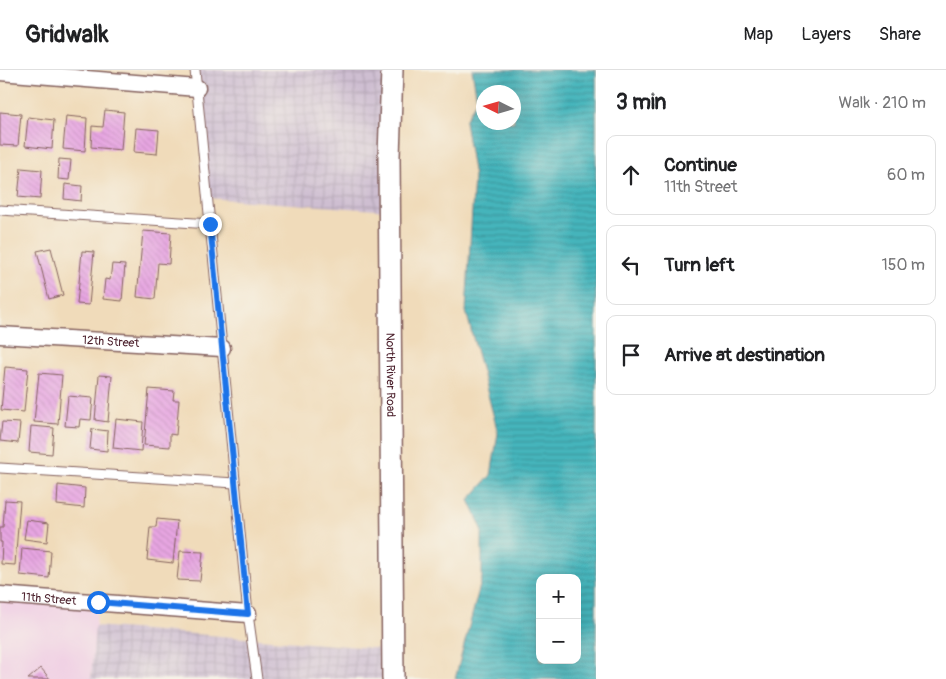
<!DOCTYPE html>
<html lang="en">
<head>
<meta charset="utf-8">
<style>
	body { margin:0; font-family:Pangolin,sans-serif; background:#f2f2f2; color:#202124 }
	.controls { position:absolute; right:15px; bottom:15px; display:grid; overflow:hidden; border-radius:10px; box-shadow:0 5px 20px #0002 }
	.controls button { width:45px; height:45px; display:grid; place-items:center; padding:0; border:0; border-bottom:1px solid #e0e0e0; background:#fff; color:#202124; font:25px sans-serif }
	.compass { position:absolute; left:476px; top:15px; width:45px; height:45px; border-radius:50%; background:#fff; box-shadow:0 5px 20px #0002; rotate:275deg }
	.stop { position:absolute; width:15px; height:15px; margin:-11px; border:4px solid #1a73e8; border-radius:50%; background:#fff }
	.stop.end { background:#1a73e8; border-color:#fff; box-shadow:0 1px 5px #0008 }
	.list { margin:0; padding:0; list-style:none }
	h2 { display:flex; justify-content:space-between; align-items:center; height:65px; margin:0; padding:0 20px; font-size:21px }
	h2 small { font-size:16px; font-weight:400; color:#757577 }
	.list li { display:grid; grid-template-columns:32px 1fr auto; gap:15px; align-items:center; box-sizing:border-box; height:80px; margin:0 10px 10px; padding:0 10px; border:1px solid #e0e0e0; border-radius:10px }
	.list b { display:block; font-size:19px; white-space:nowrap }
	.list p { margin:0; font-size:16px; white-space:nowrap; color:#757577 }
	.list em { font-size:16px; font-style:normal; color:#757577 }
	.icon { flex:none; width:28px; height:28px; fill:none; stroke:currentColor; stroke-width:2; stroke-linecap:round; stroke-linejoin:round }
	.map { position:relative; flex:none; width:596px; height:609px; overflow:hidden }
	header { display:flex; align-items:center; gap:30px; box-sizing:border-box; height:70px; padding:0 25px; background:#fff; border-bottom:1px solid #e0e0e0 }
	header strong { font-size:24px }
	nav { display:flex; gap:28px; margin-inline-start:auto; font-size:18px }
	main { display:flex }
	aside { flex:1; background:#fff }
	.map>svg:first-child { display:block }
	.built { fill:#f0d0e4 }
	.industrial { fill:url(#industrial-grid) }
	.water { fill:url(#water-rules); stroke:#486a74; fill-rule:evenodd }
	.building { fill:url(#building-back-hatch) }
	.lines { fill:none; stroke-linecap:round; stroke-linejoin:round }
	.service-casing { stroke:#84615d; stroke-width:11 }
	.minor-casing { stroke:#84615d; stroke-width:19 }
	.tertiary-casing { stroke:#84615d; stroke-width:24 }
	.service { stroke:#fff; stroke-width:9 }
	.minor { stroke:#fff; stroke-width:16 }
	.tertiary { stroke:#fff; stroke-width:21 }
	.route { stroke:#1a73e8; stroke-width:6 }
	.labels { text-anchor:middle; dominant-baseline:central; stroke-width:4; stroke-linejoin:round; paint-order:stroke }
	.street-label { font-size:12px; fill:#4a1f2b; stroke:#f7f3e8 }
</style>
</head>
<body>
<header>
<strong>Gridwalk</strong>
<nav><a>Map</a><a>Layers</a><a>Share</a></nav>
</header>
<main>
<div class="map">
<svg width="596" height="609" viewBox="0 0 596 609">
	<defs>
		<pattern id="industrial-grid" width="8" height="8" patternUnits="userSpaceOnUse" patternTransform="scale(1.25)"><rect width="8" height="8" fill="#cebed1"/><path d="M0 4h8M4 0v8" fill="none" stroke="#b2a3b4"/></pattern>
		<pattern id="water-rules" width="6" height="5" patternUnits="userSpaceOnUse" patternTransform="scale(1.25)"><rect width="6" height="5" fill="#45b5bc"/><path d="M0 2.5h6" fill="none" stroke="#3c9399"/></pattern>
		<pattern id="building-back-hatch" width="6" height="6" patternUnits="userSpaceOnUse" patternTransform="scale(1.25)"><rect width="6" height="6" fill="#e7a6e2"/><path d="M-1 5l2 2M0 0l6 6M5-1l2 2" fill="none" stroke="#c88ec2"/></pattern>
	</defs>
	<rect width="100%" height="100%" fill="#f7f3e8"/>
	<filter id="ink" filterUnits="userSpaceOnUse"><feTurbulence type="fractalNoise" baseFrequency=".02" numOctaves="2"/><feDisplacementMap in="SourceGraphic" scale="10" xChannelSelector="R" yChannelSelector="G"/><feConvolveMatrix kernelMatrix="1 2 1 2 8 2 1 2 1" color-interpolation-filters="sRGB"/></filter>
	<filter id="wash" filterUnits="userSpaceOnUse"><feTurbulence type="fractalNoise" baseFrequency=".0096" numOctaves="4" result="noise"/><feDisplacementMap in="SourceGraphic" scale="20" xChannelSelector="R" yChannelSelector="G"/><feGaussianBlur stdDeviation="1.12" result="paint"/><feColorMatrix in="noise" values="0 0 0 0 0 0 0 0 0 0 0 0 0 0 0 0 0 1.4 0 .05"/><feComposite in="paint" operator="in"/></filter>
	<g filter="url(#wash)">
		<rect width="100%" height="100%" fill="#f0dbba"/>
		<polygon class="built" points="0,525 98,532 91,609 0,609"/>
		<g class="industrial">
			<polygon points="195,0 392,0 389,141 207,128"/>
			<polygon points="95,556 385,579 385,609 91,609"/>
		</g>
		<path class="water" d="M472,0H596V609H455L482,508V459L469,430L491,405L498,363L466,241L474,107L465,51L477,29ZM483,22H514V52H483ZM540,508H577V590H540Z"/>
		<g id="blocks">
			<g class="building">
				<polygon points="105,40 124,42 121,80 91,77 92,56 103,57"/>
				<polygon points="0,42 21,44 18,76 0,75"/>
				<polygon points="66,46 87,48 85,81 63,79"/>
				<polygon points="28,47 54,50 52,79 25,76"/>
				<polygon points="136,58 159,60 157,84 134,82"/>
				<polygon points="59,89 71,90 69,110 58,109"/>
				<polygon points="21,98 42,100 40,129 18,127"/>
				<polygon points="65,114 82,116 81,131 64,129"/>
				<polygon points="143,161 171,163 169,194 158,193 155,229 137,227"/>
				<polygon points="51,178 63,225 49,229 37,181"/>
				<polygon points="82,181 94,182 89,235 77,234"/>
				<polygon points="112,194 125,195 122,231 103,229 105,209 110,210"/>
				<polygon points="5,297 28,299 24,342 1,340"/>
				<polygon points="39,303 62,305 58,354 34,352"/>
				<polygon points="99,305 112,306 108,352 95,350"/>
				<polygon points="149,319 174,321 173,330 179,330 176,365 170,364 170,377 144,375"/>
				<polygon points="68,326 93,328 91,350 80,349 79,357 65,356"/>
				<polygon points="116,349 143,352 141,381 113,378"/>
				<polygon points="2,352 20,353 18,373 0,371"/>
				<polygon points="31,356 54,358 52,384 29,382"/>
				<polygon points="92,359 108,361 107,381 90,379"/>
				<polygon points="58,415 85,418 84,438 57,435"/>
				<polygon points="5,430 20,431 15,495 1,494 2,472 0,472 0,457 3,457"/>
				<polygon points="157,449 177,451 173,493 147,490 150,457 156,457"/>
				<polygon points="27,450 49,453 47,472 24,469"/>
				<polygon points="22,478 51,481 49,508 20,505"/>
				<polygon points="180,481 203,482 200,511 177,510"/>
				<polygon points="41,598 50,609 28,609"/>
			</g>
		</g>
	</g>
	<g filter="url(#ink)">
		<use href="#blocks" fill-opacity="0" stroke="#84615d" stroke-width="1"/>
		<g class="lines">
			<defs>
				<g id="service">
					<polyline points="195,0 248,544 257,609"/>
					<polyline points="0,140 210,154"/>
					<polyline points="0,398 235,413"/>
				</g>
				<g id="minor">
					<polyline points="0,2 197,18"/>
					<path id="s1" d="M0,265L222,278"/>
					<path id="s2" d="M0,525L248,544"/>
				</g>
				<g id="tertiary">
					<path id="s3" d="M392,0L389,86L393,609"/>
				</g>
			</defs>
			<use href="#service" class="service-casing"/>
			<use href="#minor" class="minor-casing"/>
			<use href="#tertiary" class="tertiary-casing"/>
			<use href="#service" class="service"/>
			<use href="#minor" class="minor"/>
			<use href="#tertiary" class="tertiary"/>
		</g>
	</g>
	<g class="lines" filter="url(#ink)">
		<polyline class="route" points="98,532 248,544 210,154"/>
	</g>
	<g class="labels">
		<g class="street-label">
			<text stroke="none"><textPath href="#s1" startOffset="111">12th Street</textPath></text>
			<text stroke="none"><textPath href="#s3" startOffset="305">North River Road</textPath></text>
			<text stroke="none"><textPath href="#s2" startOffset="49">11th Street</textPath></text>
		</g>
	</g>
</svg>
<div class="controls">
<button>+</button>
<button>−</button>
</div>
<svg class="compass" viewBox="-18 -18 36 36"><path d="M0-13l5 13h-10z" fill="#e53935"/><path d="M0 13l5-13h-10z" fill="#757577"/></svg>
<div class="stop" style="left:98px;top:532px"></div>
<div class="stop end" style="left:210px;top:154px"></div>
</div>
<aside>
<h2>3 min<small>Walk · 210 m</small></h2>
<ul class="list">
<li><svg class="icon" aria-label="ahead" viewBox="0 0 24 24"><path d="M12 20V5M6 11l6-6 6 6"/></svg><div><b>Continue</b><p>11th Street</p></div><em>60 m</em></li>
<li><svg class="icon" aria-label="left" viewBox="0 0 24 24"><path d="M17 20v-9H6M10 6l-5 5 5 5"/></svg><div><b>Turn left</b></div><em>150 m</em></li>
<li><svg class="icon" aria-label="arrive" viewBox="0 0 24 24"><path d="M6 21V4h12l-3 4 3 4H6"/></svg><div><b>Arrive at destination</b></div></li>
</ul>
</aside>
</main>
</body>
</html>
